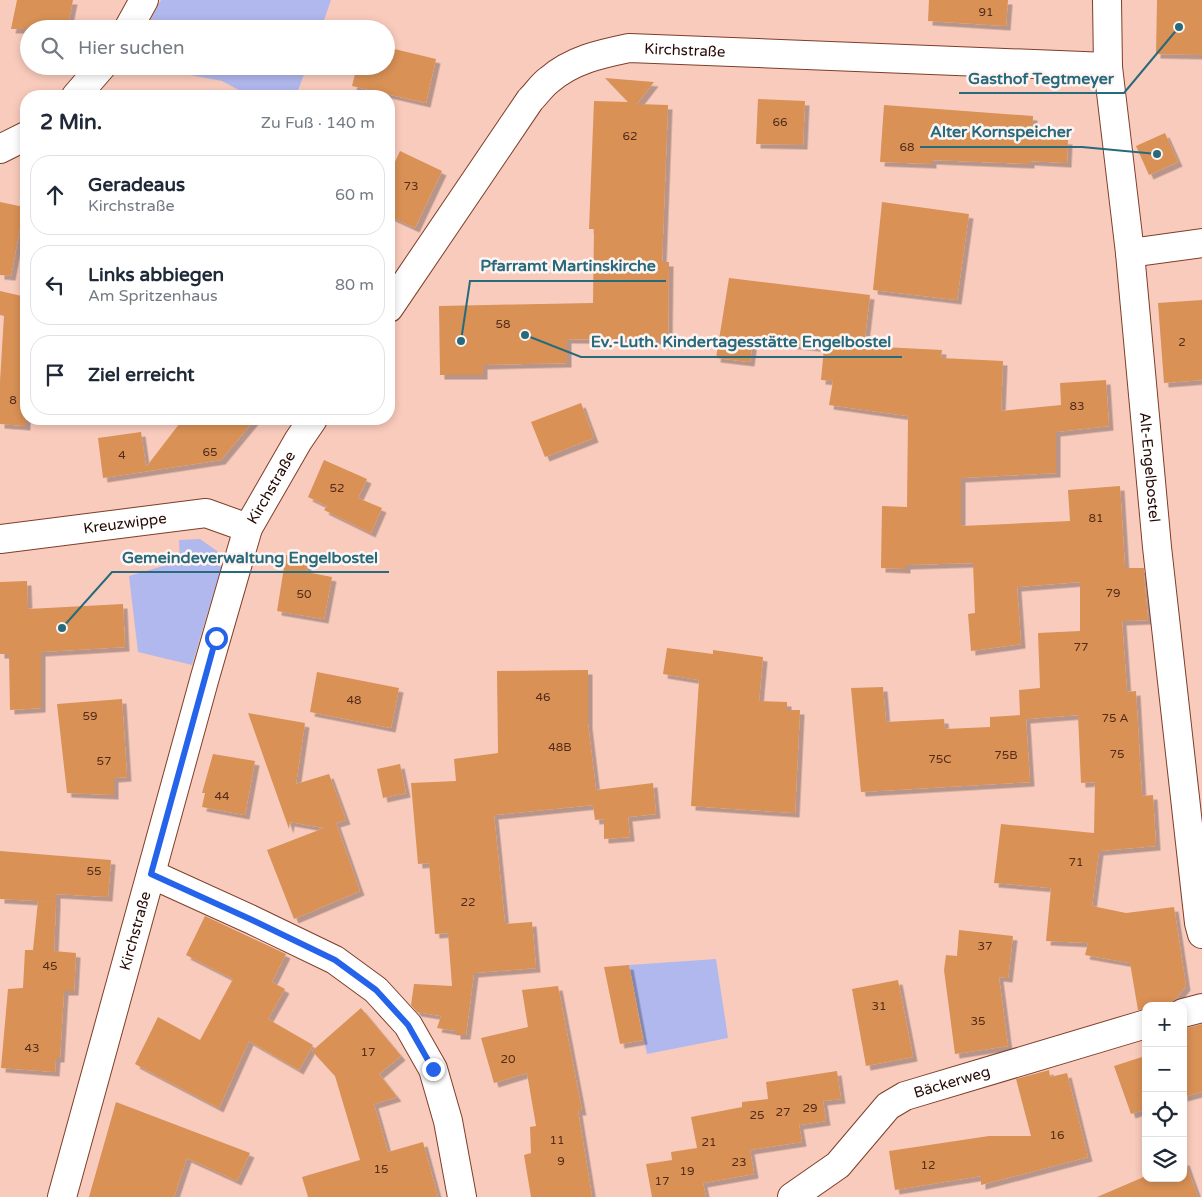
<!DOCTYPE html>
<html lang="de">
<head>
<meta charset="utf-8">
<style>
	body { margin:0; font-family:"Varela Round",sans-serif; background:#f6f6f7; color:#1f2937 }
	.controls { position:absolute; right:15px; bottom:15px; display:grid; overflow:hidden; border-radius:10px; box-shadow:0 2px 8px #0003 }
	.controls button { width:45px; height:45px; display:grid; place-items:center; padding:0; border:0; border-bottom:1px solid #e0e1e3; background:#fff; color:#1f2937; font:25px sans-serif }
	.stop { position:absolute; width:15px; height:15px; margin:-11px; border:4px solid #2563eb; border-radius:50%; background:#fff }
	.stop.end { background:#2563eb; border-color:#fff; box-shadow:0 1px 5px #0008 }
	.list { margin:0; padding:0; list-style:none }
	h2 { display:flex; justify-content:space-between; align-items:center; height:65px; margin:0; padding:0 20px; font-size:21px }
	h2 small { font-size:16px; font-weight:400; color:#747a83 }
	.list li { display:grid; grid-template-columns:32px 1fr auto; gap:15px; align-items:center; box-sizing:border-box; height:80px; margin:0 10px 10px; padding:0 10px; border:1px solid #e0e1e3; border-radius:20px }
	.list b { display:block; font-size:19px; white-space:nowrap }
	.list p { margin:0; font-size:16px; white-space:nowrap; color:#747a83 }
	.list em { font-size:16px; font-style:normal; color:#747a83 }
	.icon { flex:none; width:28px; height:28px; fill:none; stroke:currentColor; stroke-width:2; stroke-linecap:round; stroke-linejoin:round }
	.map { position:relative; flex:none; width:1202px; height:1197px; overflow:hidden }
	.search { position:absolute; background:#fff; box-shadow:0 2px 8px #0003; left:20px; top:20px; width:375px; height:55px; display:flex; align-items:center; gap:12px; box-sizing:border-box; padding:0 18px; border-radius:28px; color:#747a83; font-size:19px }
	.panel { position:absolute; background:#fff; box-shadow:0 2px 8px #0003; left:20px; top:90px; width:375px; height:335px; border-radius:20px }
	.map>svg:first-child { display:block }
	.green { fill:#b1b8ed }
	.building { fill:#d99157; filter:url(#shadow) }
	.lines { fill:none; stroke-linecap:round; stroke-linejoin:round }
	.minor-casing { stroke:#7e3e29; stroke-width:30 }
	.major-casing { stroke:#7e3e29; stroke-width:30 }
	.minor { stroke:#fff; stroke-width:28 }
	.major { stroke:#fff; stroke-width:28 }
	.route { stroke:#2563eb; stroke-width:6 }
	.labels { text-anchor:middle; dominant-baseline:central; stroke-width:5; stroke-linejoin:round; paint-order:stroke }
	.number-label { font-size:12px; fill:#522c19 }
	.street-label { font-size:15px; fill:#250b04; stroke:#fef5f3 }
	.leader { fill:none; stroke:#276a7c; stroke-width:2 }
	.callout-dot { fill:#276a7c; stroke:#fef5f3; stroke-width:2 }
	.callout-label { font-size:16px; text-anchor:middle; font-weight:bold; fill:#276a7c; stroke:#fef5f3; stroke-width:5; stroke-linejoin:round; paint-order:stroke }
</style>
</head>
<body>
<div class="map">
<svg width="1202" height="1197" viewBox="0 0 1202 1197">
	<defs>
		<filter id="shadow"><feDropShadow dx="4.5" dy="4.5" stdDeviation="0" flood-color="#0004"/></filter>
	</defs>
	<rect width="100%" height="100%" fill="#f9cbbc"/>
	<g class="green">
		<polygon points="161,0 331,0 321,29 146,29"/>
		<polygon points="141,66 307,66 296,96 250,96 222,81"/>
		<polygon points="200,539 217,551 221,568 192,665 138,652 129,576 180,561 179,540"/>
		<polygon points="716,959 728,1038 647,1054 629,965"/>
	</g>
	<g class="building">
		<polygon points="17,0 73,0 67,29 11,29"/>
		<polygon points="929,0 1008,0 1006,26 928,21"/>
		<polygon points="1157,0 1202,0 1202,55 1156,54"/>
		<polygon points="386,47 436,59 426,103 352,86 357,66 386,66"/>
		<polygon points="605,78 654,82 637,104 668,105 662,262 669,262 668,340 567,339 567,363 483,365 483,375 440,375 439,306 593,303 594,229 589,229 594,101 628,102"/>
		<polygon points="758,99 805,101 803,145 756,144"/>
		<polygon points="884,105 1033,116 1032,139 1068,140 1067,163 1030,161 1030,164 932,160 932,164 880,162"/>
		<polygon points="1165,133 1178,162 1149,175 1136,146"/>
		<polygon points="400,151 442,171 415,228 389,216 389,175"/>
		<polygon points="0,202 24,207 11,276 0,275"/>
		<polygon points="882,202 969,214 957,300 873,290"/>
		<polygon points="729,278 870,295 864,346 942,350 941,358 1003,361 1001,411 1061,405 1060,383 1106,380 1109,426 1056,432 1056,473 961,478 961,526 1070,521 1068,490 1120,486 1125,568 1144,568 1144,575 1148,620 1122,621 1127,692 1136,691 1142,796 1153,795 1156,846 1099,851 1092,906 1126,913 1174,907 1186,986 1170,1006 1146,1006 1146,1009 1138,1010 1130,963 1085,955 1088,943 1046,941 1051,888 994,883 1001,824 1094,833 1095,782 1081,783 1078,715 1026,719 1030,782 861,792 851,688 883,687 886,722 944,719 945,729 990,727 990,717 1020,715 1019,690 1040,688 1038,633 1080,631 1080,582 1017,587 1021,644 971,651 968,614 975,613 973,563 906,565 906,569 881,568 882,506 907,507 908,416 829,405 833,381 821,380 824,348 753,340 750,362 716,358"/>
		<polygon points="0,291 26,297 26,426 0,424 0,381 4,316 0,315"/>
		<polygon points="1202,300 1202,380 1164,383 1158,303"/>
		<polygon points="581,403 594,438 545,457 531,422"/>
		<polygon points="183,419 255,419 221,460 103,478 98,438 141,432 146,467"/>
		<polygon points="324,460 367,479 358,498 382,508 371,533 324,510 327,506 308,497"/>
		<polygon points="286,555 308,559 306,572 332,577 324,619 277,611"/>
		<polygon points="27,581 28,609 123,604 125,647 41,652 41,708 10,710 9,654 0,654 0,582"/>
		<polygon points="667,648 713,654 713,650 763,657 759,701 787,702 787,710 800,710 795,813 691,806 699,680 663,674"/>
		<polygon points="588,670 588,724 596,790 653,783 656,814 628,817 630,837 604,839 604,819 595,820 593,805 494,815 505,924 532,922 536,968 474,973 466,1035 456,1035 456,1031 437,1028 441,1016 417,1012 411,1005 414,984 452,986 448,933 435,934 429,863 418,864 411,783 456,781 454,759 498,753 497,671"/>
		<polygon points="317,672 399,688 391,728 310,712"/>
		<polygon points="122,699 127,777 114,778 114,795 67,793 57,704"/>
		<polygon points="248,713 305,723 296,784 329,774 346,820 336,823 360,891 294,919 267,850 324,828 290,822 289,829"/>
		<polygon points="213,754 255,761 245,815 202,807 205,793 202,793"/>
		<polygon points="400,764 406,793 383,798 377,769"/>
		<polygon points="0,851 111,860 108,897 56,894 56,902 0,899"/>
		<polygon points="38,901 56,902 54,951 76,953 74,991 64,991 60,1058 56,1058 55,1072 1,1068 8,989 23,988 25,950 33,950"/>
		<polygon points="205,916 286,954 272,982 285,989 268,1019 313,1045 299,1070 249,1041 219,1108 135,1064 158,1017 200,1040 233,979 186,955"/>
		<polygon points="959,930 1013,936 1008,978 999,977 1008,1046 955,1054 944,970 946,955 957,956"/>
		<polygon points="629,965 643,1040 620,1044 604,967"/>
		<polygon points="898,980 913,1057 866,1066 852,989"/>
		<polygon points="558,986 582,1111 578,1111 592,1197 531,1197 524,1155 531,1153 530,1127 536,1126 527,1073 494,1083 481,1038 528,1027 522,990"/>
		<polygon points="361,1008 401,1056 379,1074 397,1097 374,1104 388,1152 423,1142 438,1197 308,1197 302,1177 360,1160 335,1076 312,1051"/>
		<polygon points="1202,1024 1202,1092 1183,1097 1183,1029"/>
		<polygon points="1146,1041 1146,1109 1131,1114 1114,1066 1145,1056 1143,1042"/>
		<polygon points="1049,1070 1050,1077 1067,1073 1088,1157 981,1185 981,1176 895,1190 889,1151 989,1136 1031,1136 1016,1079"/>
		<polygon points="837,1071 841,1099 823,1101 826,1121 799,1125 802,1142 750,1150 754,1174 703,1183 706,1197 652,1197 646,1164 672,1160 671,1152 697,1148 691,1117 742,1107 742,1102 768,1099 766,1082"/>
		<polygon points="116,1102 250,1153 237,1181 187,1158 174,1197 89,1197"/>
		<polygon points="1183,1161 1185,1161 1198,1197 1097,1197 1146,1176 1146,1178 1183,1178"/>
	</g>
	<g class="lines">
		<defs>
			<g id="minor">
				<polyline points="128,29 144,0"/>
				<polyline points="76,96 102,66"/>
				<polyline points="0,149 26,136"/>
				<path id="s1" d="M1130,253L1157,547L1199,923L1202,934"/>
				<path id="s2" d="M389,308L530,100C537,93 542,85 549,80C572,60 600,54 629,48L1108,67"/>
				<path id="s3" d="M0,539L206,513L248,528"/>
				<polyline points="151,874 250,919 335,960 376,990 408,1025 433,1069 448,1121 462,1197"/>
				<polyline points="1183,1013 1202,1008"/>
				<path id="s4" d="M62,1197L205,677L248,528L298,441L313,419"/>
				<path id="s5" d="M792,1197L838,1165L888,1106L905,1096L1146,1024"/>
			</g>
			<polyline id="major" points="1107,0 1108,67 1130,253 1202,243"/>
		</defs>
		<use href="#minor" class="minor-casing"/>
		<use href="#major" class="major-casing"/>
		<use href="#minor" class="minor"/>
		<use href="#major" class="major"/>
	</g>
	<g class="lines">
		<polyline class="route" points="216,638 151,874 250,919 335,960 376,990 408,1025 433,1069"/>
	</g>
	<g class="labels">
		<g class="number-label">
			<text x="986" y="12">91</text>
			<text x="780" y="122">66</text>
			<text x="630" y="136">62</text>
			<text x="907" y="147">68</text>
			<text x="411" y="186">73</text>
			<text x="503" y="324">58</text>
			<text x="1182" y="342">2</text>
			<text x="13" y="400">8</text>
			<text x="1077" y="406">83</text>
			<text x="210" y="452">65</text>
			<text x="122" y="455">4</text>
			<text x="337" y="488">52</text>
			<text x="1096" y="518">81</text>
			<text x="1113" y="593">79</text>
			<text x="304" y="594">50</text>
			<text x="1081" y="647">77</text>
			<text x="543" y="697">46</text>
			<text x="354" y="700">48</text>
			<text x="90" y="716">59</text>
			<text x="1115" y="718">75 A</text>
			<text x="560" y="747">48B</text>
			<text x="1117" y="754">75</text>
			<text x="1006" y="755">75B</text>
			<text x="940" y="759">75C</text>
			<text x="104" y="761">57</text>
			<text x="222" y="796">44</text>
			<text x="1076" y="862">71</text>
			<text x="94" y="871">55</text>
			<text x="468" y="902">22</text>
			<text x="985" y="946">37</text>
			<text x="50" y="966">45</text>
			<text x="879" y="1006">31</text>
			<text x="978" y="1021">35</text>
			<text x="32" y="1048">43</text>
			<text x="368" y="1052">17</text>
			<text x="508" y="1059">20</text>
			<text x="810" y="1108">29</text>
			<text x="783" y="1112">27</text>
			<text x="757" y="1115">25</text>
			<text x="1057" y="1135">16</text>
			<text x="557" y="1140">11</text>
			<text x="709" y="1142">21</text>
			<text x="561" y="1161">9</text>
			<text x="739" y="1162">23</text>
			<text x="928" y="1165">12</text>
			<text x="381" y="1169">15</text>
			<text x="687" y="1171">19</text>
			<text x="662" y="1181">17</text>
		</g>
		<g class="street-label">
			<text stroke="none"><textPath href="#s2" startOffset="422">Kirchstraße</textPath></text>
			<text stroke="none"><textPath href="#s1" startOffset="215">Alt-Engelbostel</textPath></text>
			<text stroke="none"><textPath href="#s4" startOffset="741">Kirchstraße</textPath></text>
			<text stroke="none"><textPath href="#s3" startOffset="126">Kreuzwippe</textPath></text>
			<text stroke="none"><textPath href="#s4" startOffset="276">Kirchstraße</textPath></text>
			<text stroke="none"><textPath href="#s5" startOffset="202">Bäckerweg</textPath></text>
		</g>
	</g>
	<path class="leader" d="M1179 27L1124 93H959M1157 154L1082 147H920M461 341L470 281H666M525 335L581 357H902M62 628L112 572H389"/>
	<g class="callout-dot">
		<circle cx="1179" cy="27" r="5"/>
		<circle cx="1157" cy="154" r="5"/>
		<circle cx="461" cy="341" r="5"/>
		<circle cx="525" cy="335" r="5"/>
		<circle cx="62" cy="628" r="5"/>
	</g>
	<g class="callout-label">
		<text x="1041" y="84">Gasthof Tegtmeyer</text>
		<text x="1001" y="137">Alter Kornspeicher</text>
		<text x="568" y="271">Pfarramt Martinskirche</text>
		<text x="741" y="347">Ev.-Luth. Kindertagesstätte Engelbostel</text>
		<text x="250" y="563">Gemeindeverwaltung Engelbostel</text>
	</g>
</svg>
<div class="controls">
<button>+</button>
<button>−</button>
<button><svg class="icon" aria-label="locate" viewBox="0 0 24 24"><circle cx="12" cy="12" r="6"/><path d="M12 2v4M12 18v4M2 12h4M18 12h4"/></svg></button>
<button><svg class="icon" aria-label="layers" viewBox="0 0 24 24"><path d="M12 4l9 5-9 5-9-5zM3 14l9 5 9-5"/></svg></button>
</div>
<div class="stop" style="left:216px;top:638px"></div>
<div class="stop end" style="left:433px;top:1069px"></div>
<div class="search"><svg class="icon" aria-label="search" viewBox="0 0 24 24"><circle cx="10" cy="10" r="6"/><path d="M15 15l6 6"/></svg>Hier suchen</div>
<section class="panel">
<h2>2 Min.<small>Zu Fuß · 140 m</small></h2>
<ul class="list">
<li><svg class="icon" aria-label="ahead" viewBox="0 0 24 24"><path d="M12 20V5M6 11l6-6 6 6"/></svg><div><b>Geradeaus</b><p>Kirchstraße</p></div><em>60 m</em></li>
<li><svg class="icon" aria-label="left" viewBox="0 0 24 24"><path d="M17 20v-9H6M10 6l-5 5 5 5"/></svg><div><b>Links abbiegen</b><p>Am Spritzenhaus</p></div><em>80 m</em></li>
<li><svg class="icon" aria-label="arrive" viewBox="0 0 24 24"><path d="M6 21V4h12l-3 4 3 4H6"/></svg><div><b>Ziel erreicht</b></div></li>
</ul>
</section>
</div>
</body>
</html>
